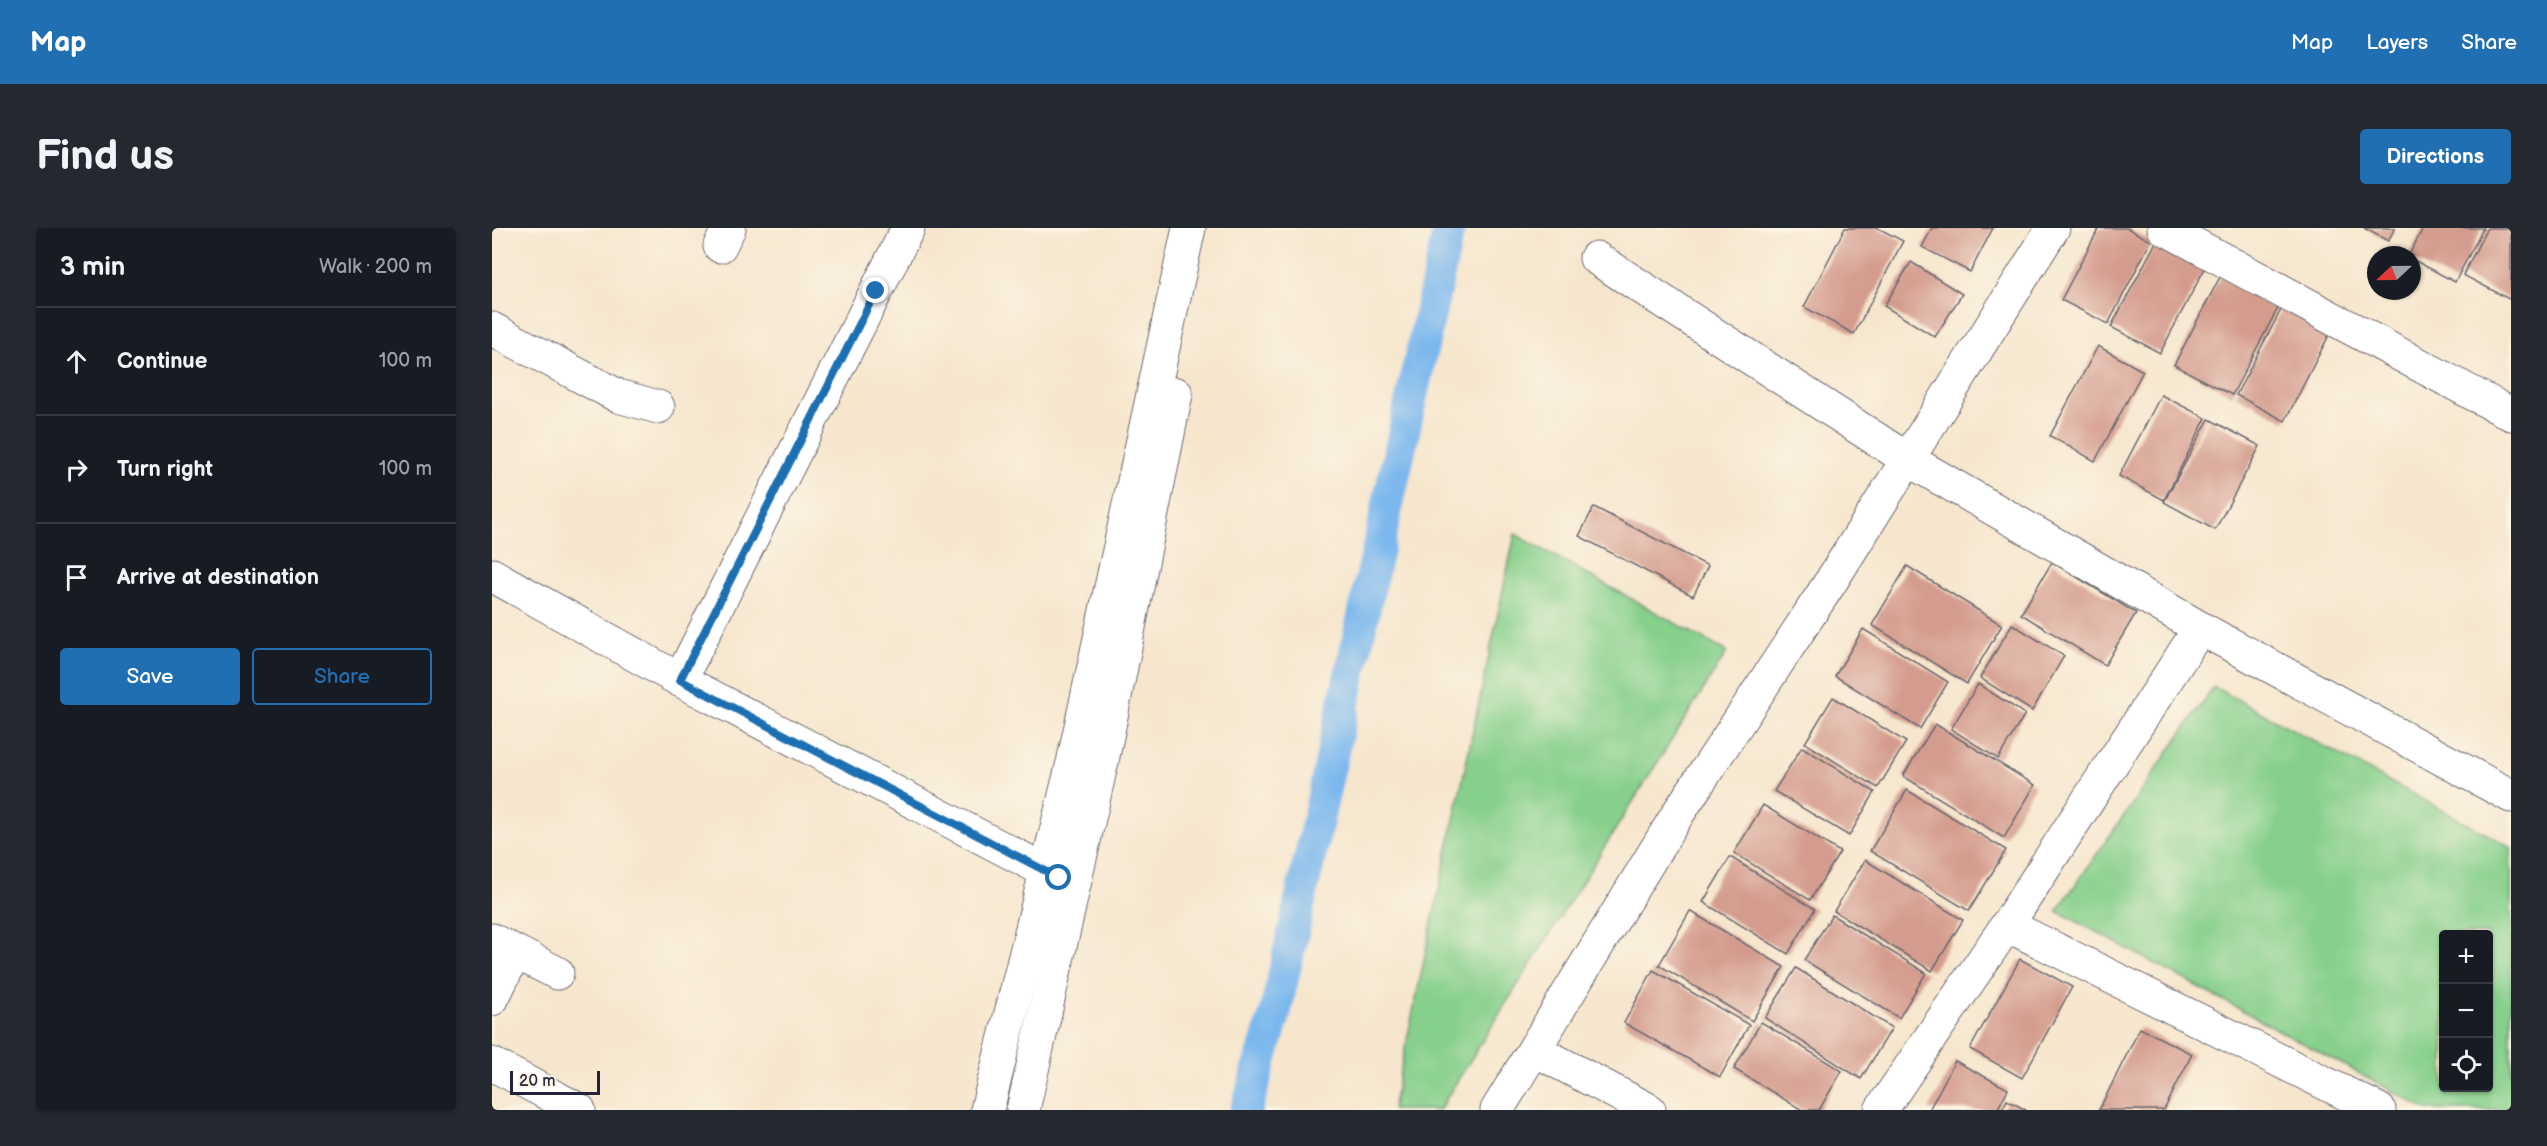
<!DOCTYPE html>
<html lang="en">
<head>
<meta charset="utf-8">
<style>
	body { margin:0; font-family:"Balsamiq Sans",sans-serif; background:#242831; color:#f1f3f6 }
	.controls { position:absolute; right:18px; bottom:18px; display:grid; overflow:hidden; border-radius:6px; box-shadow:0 2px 4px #0004 }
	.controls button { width:54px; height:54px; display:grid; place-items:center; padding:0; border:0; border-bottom:2px solid #363941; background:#171b24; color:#f1f3f6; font:30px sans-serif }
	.compass { position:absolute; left:1875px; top:18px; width:54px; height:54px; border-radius:50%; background:#171b24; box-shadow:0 2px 4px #0004; rotate:248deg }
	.scale { position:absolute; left:18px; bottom:15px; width:90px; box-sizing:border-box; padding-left:6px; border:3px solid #22223b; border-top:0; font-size:16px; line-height:21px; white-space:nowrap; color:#22223b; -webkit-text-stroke:4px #fcf5e5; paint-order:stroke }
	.stop { position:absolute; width:18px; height:18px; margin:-14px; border:4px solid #1f6fb2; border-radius:50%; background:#fff }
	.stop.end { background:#1f6fb2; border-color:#fff; box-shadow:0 2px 6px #0008 }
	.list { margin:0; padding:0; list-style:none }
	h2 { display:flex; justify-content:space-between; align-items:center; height:78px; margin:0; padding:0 24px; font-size:26px }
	h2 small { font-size:20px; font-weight:400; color:#9ea1a6 }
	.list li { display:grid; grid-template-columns:39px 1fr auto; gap:18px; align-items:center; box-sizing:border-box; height:108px; padding:0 24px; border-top:2px solid #363941 }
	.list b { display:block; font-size:22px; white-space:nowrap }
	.list em { font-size:20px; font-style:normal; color:#9ea1a6 }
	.actions { display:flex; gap:12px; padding:18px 24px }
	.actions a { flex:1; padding:14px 0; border:2px solid #1f6fb2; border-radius:6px; text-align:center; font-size:21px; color:#1f6fb2 }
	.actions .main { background:#1f6fb2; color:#fff }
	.icon { flex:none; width:33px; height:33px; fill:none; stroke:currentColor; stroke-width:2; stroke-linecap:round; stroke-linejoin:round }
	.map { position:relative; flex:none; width:2019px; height:882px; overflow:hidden; border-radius:6px }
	header { display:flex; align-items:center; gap:36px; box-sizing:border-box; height:84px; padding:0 30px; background:#1f6fb2; color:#fff }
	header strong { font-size:28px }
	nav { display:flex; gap:33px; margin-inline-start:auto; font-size:21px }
	.intro { display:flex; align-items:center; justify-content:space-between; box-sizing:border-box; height:144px; padding:0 36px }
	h1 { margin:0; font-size:42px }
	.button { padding:15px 27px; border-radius:6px; background:#1f6fb2; color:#fff; font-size:21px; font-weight:700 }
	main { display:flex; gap:36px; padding:0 36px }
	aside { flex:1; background:#171b24; border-radius:6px; box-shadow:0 2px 4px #0004 }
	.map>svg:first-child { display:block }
	.green { fill:#87d08c; stroke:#547964; stroke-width:1.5; fill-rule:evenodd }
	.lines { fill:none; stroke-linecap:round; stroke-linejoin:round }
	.canal { stroke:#7cb8ee; stroke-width:32 }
	.building { fill:#d49c8e }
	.minor-casing { stroke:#6c676e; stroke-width:35 }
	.minor { stroke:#fff; stroke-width:33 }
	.route { stroke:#1f6fb2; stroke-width:8 }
</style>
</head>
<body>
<header>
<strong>Map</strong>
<nav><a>Map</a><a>Layers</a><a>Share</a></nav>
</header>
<div class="intro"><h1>Find us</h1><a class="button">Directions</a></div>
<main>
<aside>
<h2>3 min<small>Walk · 200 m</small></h2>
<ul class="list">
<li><svg class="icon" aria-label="ahead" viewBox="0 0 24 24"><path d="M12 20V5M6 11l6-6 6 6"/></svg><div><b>Continue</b></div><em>100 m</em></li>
<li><svg class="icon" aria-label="right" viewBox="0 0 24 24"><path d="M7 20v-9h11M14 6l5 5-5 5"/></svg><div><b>Turn right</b></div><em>100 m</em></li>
<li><svg class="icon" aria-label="arrive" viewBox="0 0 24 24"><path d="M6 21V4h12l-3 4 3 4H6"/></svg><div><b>Arrive at destination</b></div></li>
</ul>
<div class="actions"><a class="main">Save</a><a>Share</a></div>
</aside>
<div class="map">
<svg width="2019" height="882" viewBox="0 0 2019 882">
	<rect width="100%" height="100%" fill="#fcf5e5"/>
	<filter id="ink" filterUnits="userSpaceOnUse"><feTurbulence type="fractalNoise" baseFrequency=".0167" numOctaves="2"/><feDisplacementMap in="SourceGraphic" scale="12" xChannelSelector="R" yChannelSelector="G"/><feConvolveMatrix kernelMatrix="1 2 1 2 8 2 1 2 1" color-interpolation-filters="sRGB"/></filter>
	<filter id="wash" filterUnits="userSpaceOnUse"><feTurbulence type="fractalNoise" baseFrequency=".008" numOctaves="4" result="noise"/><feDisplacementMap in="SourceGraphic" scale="24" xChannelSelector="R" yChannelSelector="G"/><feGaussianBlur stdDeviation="1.35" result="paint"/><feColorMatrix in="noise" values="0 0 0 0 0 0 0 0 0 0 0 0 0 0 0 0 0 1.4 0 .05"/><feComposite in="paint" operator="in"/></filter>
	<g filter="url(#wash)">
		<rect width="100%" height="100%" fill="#f6e6cd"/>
		<g class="green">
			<polygon points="1023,306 1235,424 947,882 900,882"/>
			<path d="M1722,459L2019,619V877L2017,882H1935L1565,683ZM1952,706H1996V860H1952Z"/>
		</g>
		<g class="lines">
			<polyline class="canal" points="754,882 783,786 957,0"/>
		</g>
		<g id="blocks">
			<g class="building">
				<polygon points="1353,0 1386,0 1411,13 1362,106 1312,79"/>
				<polygon points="1440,0 1501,0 1478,44 1430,19"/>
				<polygon points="1607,0 1635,0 1659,13 1616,96 1569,72"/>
				<polygon points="1872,0 1903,0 1896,13"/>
				<polygon points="1931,0 1991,0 1963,54 1920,31 1920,27 1917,27"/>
				<polygon points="1995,0 2019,0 2019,72 1971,47"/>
				<polygon points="1664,14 1713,40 1668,125 1619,99"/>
				<polygon points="1419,34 1470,66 1443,109 1392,78"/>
				<polygon points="1729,47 1787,78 1740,167 1682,137"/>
				<polygon points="1790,80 1838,105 1793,193 1744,167"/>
				<polygon points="1606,118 1651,143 1603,233 1558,208"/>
				<polygon points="1669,167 1714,190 1672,272 1627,248"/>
				<polygon points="1717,191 1768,218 1723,302 1672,274"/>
				<polygon points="1102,279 1216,338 1201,368 1087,308"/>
				<polygon points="1560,334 1644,385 1613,437 1529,386"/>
				<polygon points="1415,338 1510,397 1475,456 1380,397"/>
				<polygon points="1520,396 1572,428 1540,483 1488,450"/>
				<polygon points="1371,401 1456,454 1428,501 1343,448"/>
				<polygon points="1486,456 1533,486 1506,531 1459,501"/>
				<polygon points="1341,469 1414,514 1386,560 1313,515"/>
				<polygon points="1443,496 1543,557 1512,610 1411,548"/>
				<polygon points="1310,519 1383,564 1357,608 1282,563"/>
				<polygon points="1415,562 1514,622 1477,683 1378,623"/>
				<polygon points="1271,577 1348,624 1318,672 1242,625"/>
				<polygon points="1238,629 1323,681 1296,726 1211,674"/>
				<polygon points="1373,632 1471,692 1440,743 1342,683"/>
				<polygon points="1198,683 1292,739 1260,793 1167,737"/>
				<polygon points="1340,687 1434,745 1407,790 1312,732"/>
				<polygon points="1528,731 1580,759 1530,850 1478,821"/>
				<polygon points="1304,740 1400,800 1369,851 1273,790"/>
				<polygon points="1161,742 1257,797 1228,849 1132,795"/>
				<polygon points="1269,794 1350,843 1327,882 1310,882 1242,841"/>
				<polygon points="1648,800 1700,826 1672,882 1607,882"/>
				<polygon points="1463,833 1516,861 1505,882 1437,882"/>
				<polygon points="1515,872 1534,882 1510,882"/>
			</g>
		</g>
	</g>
	<g filter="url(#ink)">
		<use href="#blocks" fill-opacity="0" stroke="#6c676e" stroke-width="1.5"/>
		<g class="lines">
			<defs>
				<g id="minor">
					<polyline points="1672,0 2019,186"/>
					<polyline points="228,18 237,0"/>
					<polyline points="1104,30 1415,231 1708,400 2019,568"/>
					<polyline points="0,101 126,168 166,179"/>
					<polyline points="0,347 188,452 573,653"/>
					<polyline points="188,452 416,0"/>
					<polyline points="1515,697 1887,882"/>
					<polyline points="0,712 65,745"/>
					<polyline points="0,771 23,724"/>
					<polyline points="1043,822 1157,882"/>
					<polyline points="0,836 87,882"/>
					<polyline points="495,882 581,535 697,0"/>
					<polyline points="531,882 610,533 684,166"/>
					<polyline points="1005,882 1187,584 1338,355 1561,0"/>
					<polyline points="1389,882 1515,697 1708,400"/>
				</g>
			</defs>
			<use href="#minor" class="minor-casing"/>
			<use href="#minor" class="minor"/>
		</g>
	</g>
	<g class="lines" filter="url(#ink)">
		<polyline class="route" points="384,63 188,452 567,650"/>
	</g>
</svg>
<div class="controls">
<button>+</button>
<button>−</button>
<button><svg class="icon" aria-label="locate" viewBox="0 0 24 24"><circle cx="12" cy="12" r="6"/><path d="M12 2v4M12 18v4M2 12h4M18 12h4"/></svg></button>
</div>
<svg class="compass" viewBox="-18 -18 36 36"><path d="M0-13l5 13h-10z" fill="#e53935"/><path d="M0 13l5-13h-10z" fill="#9ea1a6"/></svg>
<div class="scale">20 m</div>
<div class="stop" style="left:567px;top:650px"></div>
<div class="stop end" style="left:384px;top:63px"></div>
</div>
</main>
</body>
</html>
